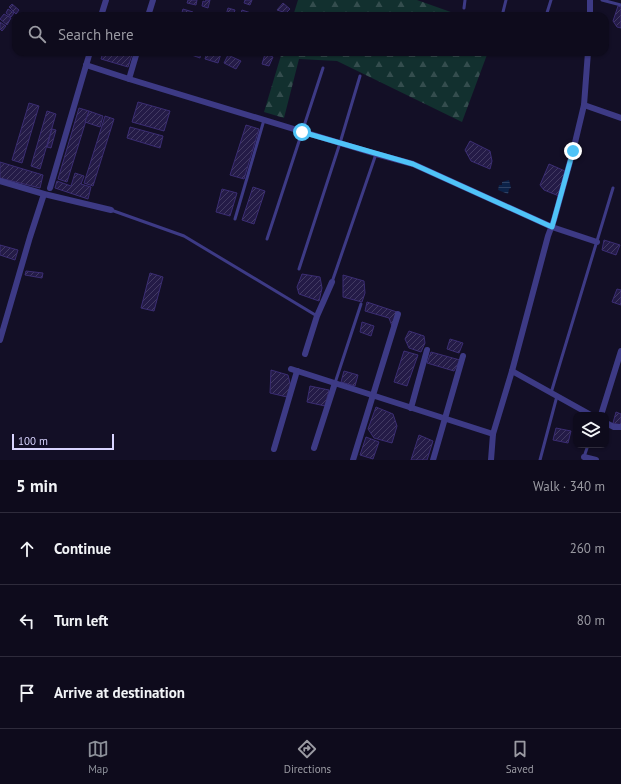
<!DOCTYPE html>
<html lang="en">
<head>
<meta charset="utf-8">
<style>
	body { margin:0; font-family:"PT Sans",sans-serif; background:#1c1929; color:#f1f3f6 }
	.controls { position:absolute; right:12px; bottom:12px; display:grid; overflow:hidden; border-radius:8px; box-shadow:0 1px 3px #0004 }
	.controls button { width:36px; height:36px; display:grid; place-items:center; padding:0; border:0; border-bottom:1px solid #2e2b3b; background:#0e0b1c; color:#f1f3f6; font:20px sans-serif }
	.scale { position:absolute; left:12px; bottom:10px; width:102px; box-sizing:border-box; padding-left:4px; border:2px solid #d9d4ff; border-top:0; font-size:11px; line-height:14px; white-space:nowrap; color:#d9d4ff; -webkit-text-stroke:3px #130f26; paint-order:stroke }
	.stop { position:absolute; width:12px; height:12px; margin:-9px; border:3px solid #4fc3f7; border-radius:50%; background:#fff }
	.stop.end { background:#4fc3f7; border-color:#fff; box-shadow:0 1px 4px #0008 }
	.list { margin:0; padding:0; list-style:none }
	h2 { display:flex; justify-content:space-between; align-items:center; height:52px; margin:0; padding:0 16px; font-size:17px }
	h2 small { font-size:13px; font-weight:400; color:#9b9ba3 }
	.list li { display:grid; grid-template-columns:26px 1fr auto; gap:12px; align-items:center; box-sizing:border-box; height:72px; padding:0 16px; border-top:1px solid #2e2b3b }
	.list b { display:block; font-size:15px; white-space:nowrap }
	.list em { font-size:13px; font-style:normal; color:#9b9ba3 }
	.icon { flex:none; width:22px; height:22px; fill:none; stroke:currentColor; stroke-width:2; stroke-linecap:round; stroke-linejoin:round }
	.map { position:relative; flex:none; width:621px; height:460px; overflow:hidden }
	.search { position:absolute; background:#0e0b1c; box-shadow:0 1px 3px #0004; left:12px; right:12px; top:12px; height:44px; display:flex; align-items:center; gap:10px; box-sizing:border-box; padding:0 14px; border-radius:12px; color:#9b9ba3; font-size:15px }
	.sheet { height:268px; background:#0e0b1c }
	nav { display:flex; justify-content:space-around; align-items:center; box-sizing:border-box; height:56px; border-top:1px solid #2e2b3b; background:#0e0b1c; font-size:11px; color:#9b9ba3 }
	nav a { display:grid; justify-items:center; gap:2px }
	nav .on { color:#8c9099 }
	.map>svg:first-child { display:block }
	.forest { fill:url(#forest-firs) }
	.water { fill:url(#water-rules) }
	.building { fill:url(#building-hatch); stroke:#3b2d73 }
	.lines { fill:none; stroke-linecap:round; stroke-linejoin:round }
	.lane { stroke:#3d3a85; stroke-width:3 }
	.street { stroke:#3d3a85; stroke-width:6 }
	.route { stroke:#4fc3f7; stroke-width:5 }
</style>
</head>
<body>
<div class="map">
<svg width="621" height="460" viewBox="0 0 621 460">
	<defs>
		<pattern id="forest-firs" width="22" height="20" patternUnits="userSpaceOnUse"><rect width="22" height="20" fill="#12302f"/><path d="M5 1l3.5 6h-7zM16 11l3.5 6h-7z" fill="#344d4e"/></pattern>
		<pattern id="water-rules" width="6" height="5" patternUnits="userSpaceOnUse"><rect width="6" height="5" fill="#0c2248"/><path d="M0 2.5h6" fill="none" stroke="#2f4163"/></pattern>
		<pattern id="building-hatch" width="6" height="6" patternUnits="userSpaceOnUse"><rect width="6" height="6" fill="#241b47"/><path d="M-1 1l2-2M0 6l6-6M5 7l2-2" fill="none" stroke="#433b63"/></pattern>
	</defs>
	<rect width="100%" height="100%" fill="#130f26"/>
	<g class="forest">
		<polygon points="298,0 417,0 462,16 293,16"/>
		<polygon points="282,52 488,52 462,122 337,61 299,59 284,118 264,112"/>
	</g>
	<polygon class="water" points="509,180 511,188 509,189 508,194 498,190 499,185 502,185 502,182"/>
	<g class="building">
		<polygon points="188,0 197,0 196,5 187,3"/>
		<polygon points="206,0 210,0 208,8 202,6 203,1 205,2"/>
		<polygon points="245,0 252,0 250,5 244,3"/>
		<polygon points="283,3 290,9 286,13 277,10"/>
		<polygon points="12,4 19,10 16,14 9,7"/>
		<polygon points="618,6 621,7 621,28 617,27 613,21"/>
		<polygon points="228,8 235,10 233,16 226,15"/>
		<polygon points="8,9 14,13 11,17 6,13"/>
		<polygon points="183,9 193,12 192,16 181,16"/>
		<polygon points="242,10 251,13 250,16 240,16"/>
		<polygon points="4,14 11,18 7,25 0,19"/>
		<polygon points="0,22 6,26 2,31 0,29"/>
		<polygon points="103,52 133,52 128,67 101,59"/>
		<polygon points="187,52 201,52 200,58 186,53"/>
		<polygon points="207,52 221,54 218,63 205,59"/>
		<polygon points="265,54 273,57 269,66 262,64"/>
		<polygon points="228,55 241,61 236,69 224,63"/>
		<polygon points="138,102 170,111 164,131 132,122"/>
		<polygon points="29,103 39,106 22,163 12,160"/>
		<polygon points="79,108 89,111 67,182 58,179"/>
		<polygon points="47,111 56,114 40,169 31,166"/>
		<polygon points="89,111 103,116 100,127 85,122"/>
		<polygon points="105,116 114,119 93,186 84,183"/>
		<polygon points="246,125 259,129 244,179 230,175"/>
		<polygon points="130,127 163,136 160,148 127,138"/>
		<polygon points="52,129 56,130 51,148 47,147"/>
		<polygon points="470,141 490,151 492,161 490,169 471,161 465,150"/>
		<polygon points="0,162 43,175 40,188 0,178"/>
		<polygon points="549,164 565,171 559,196 544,190 540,185"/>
		<polygon points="75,173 84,176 81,184 91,187 88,199 55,188 57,181 71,186"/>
		<polygon points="253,187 265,191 254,224 242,220"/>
		<polygon points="222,189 237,193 230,216 216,212"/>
		<polygon points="604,240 620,245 616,255 602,250"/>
		<polygon points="0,245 18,250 15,260 0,255"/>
		<polygon points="26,271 43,273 42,278 25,275"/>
		<polygon points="150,273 163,277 154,311 141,308"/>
		<polygon points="302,274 320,277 322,288 319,301 299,294 297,287"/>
		<polygon points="343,275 364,281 365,293 362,302 343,297"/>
		<polygon points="617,289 621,290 621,305 612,302"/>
		<polygon points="367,302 397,312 392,326 389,318 365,311"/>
		<polygon points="362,322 374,326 371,336 360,332"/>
		<polygon points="409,331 424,336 425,343 421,352 409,348 405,339"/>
		<polygon points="450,339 463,343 459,353 447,349"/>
		<polygon points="404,351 418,355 407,386 394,382"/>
		<polygon points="431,352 460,360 454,371 427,363"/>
		<polygon points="271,370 288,375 291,387 287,397 270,393"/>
		<polygon points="344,371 358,375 355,386 341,382"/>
		<polygon points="310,386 329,390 325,406 307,402"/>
		<polygon points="376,407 393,414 397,426 392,443 374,438 368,429"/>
		<polygon points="616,412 621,414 621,425 613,423"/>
		<polygon points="556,428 571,431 568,443 553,440"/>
		<polygon points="419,435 433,441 427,460 411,460"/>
		<polygon points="366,437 379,442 373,459 360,455"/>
	</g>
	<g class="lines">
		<g class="lane">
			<polyline points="602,0 621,5"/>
			<polyline points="464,8 465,0"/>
			<polyline points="502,16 506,0"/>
			<polyline points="546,16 551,0"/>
			<polyline points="111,210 184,236 317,316"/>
			<polyline points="235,219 264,120"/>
			<polyline points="267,239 323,68"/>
			<polyline points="299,269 340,143 360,76"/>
			<polyline points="332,282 376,154"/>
			<polyline points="335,383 361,304"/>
			<polyline points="551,393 613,188"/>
			<polyline points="584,457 588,445"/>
			<polyline points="540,460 557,396"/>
		</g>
		<g class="street">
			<polyline points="590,0 590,16"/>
			<polyline points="101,16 106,0"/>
			<polyline points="148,16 153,0"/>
			<polyline points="86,65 129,79 137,52"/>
			<polyline points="129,79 376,154 413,164 552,227 597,242"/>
			<polyline points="584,105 621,118"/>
			<polyline points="0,181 44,194 111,210"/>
			<polyline points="50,188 90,52"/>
			<polyline points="0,340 30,237 44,194"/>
			<polyline points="305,354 317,316 332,282"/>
			<polyline points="291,369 493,434"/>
			<polyline points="512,371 591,415"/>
			<polyline points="411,408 427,350"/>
			<polyline points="601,415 621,351"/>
			<polyline points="606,423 614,427 621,427"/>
			<polyline points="314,448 335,383"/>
			<polyline points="274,449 297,371"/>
			<polyline points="584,457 596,460"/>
			<polyline points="353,460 398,314"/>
			<polyline points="433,460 463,356"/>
			<polyline points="491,460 493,434 512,371 548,236 554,220 573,151 584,105 588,52"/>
		</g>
	</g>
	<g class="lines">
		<polyline class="route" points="302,132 413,164 552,227 573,151"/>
	</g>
</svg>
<div class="controls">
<button><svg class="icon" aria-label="layers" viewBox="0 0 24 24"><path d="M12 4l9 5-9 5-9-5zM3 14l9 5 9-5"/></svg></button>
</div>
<div class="scale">100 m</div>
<div class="stop" style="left:302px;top:132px"></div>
<div class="stop end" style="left:573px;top:151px"></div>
<div class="search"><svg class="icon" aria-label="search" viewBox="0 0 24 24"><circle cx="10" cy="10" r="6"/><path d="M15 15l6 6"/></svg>Search here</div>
</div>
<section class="sheet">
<h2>5 min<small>Walk · 340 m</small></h2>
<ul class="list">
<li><svg class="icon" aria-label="ahead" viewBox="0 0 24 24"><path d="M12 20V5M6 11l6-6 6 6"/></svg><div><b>Continue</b></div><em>260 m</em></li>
<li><svg class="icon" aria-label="left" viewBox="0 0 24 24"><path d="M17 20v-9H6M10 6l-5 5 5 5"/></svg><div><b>Turn left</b></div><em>80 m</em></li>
<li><svg class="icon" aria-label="arrive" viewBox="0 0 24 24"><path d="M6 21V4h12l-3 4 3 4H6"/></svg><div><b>Arrive at destination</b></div></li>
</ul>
</section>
<nav>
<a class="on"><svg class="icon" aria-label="map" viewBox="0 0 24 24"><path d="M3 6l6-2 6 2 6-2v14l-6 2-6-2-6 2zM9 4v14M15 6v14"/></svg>Map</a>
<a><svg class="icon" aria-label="directions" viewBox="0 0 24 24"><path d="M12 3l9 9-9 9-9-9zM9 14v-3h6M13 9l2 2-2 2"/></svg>Directions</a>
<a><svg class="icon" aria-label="saved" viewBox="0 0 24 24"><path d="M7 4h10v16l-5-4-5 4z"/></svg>Saved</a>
</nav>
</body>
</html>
